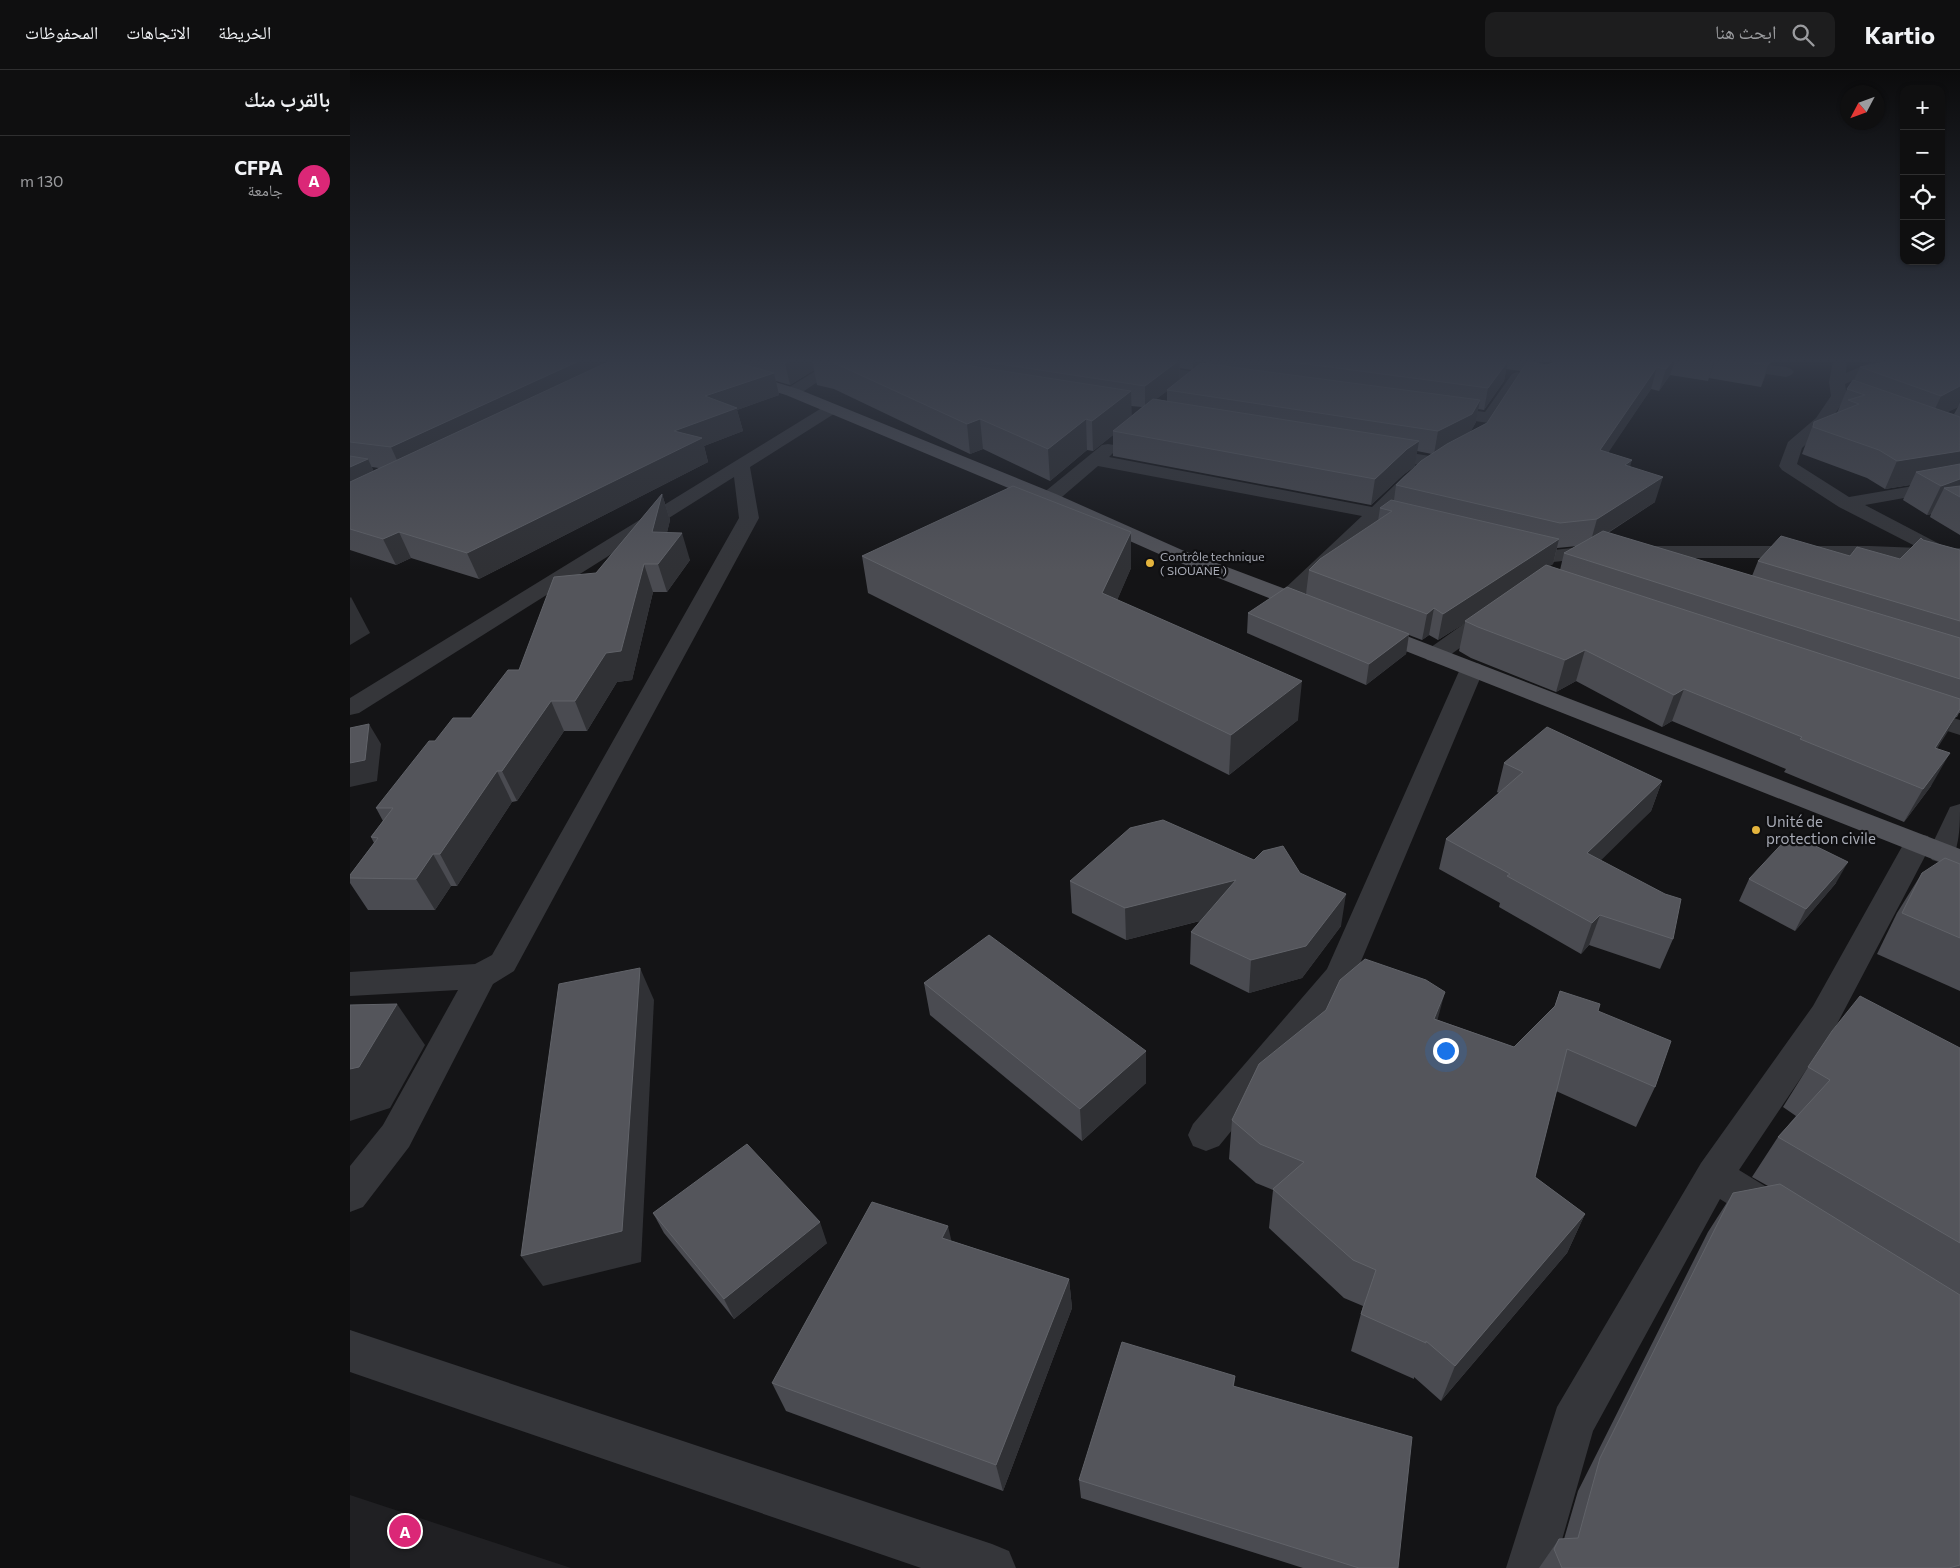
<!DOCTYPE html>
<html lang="ar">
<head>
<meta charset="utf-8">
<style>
	body { margin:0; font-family:Commissioner,"Noto Naskh Arabic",sans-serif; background:#1d1d1e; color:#f1f3f6; direction:rtl }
	.controls { position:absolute; right:15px; top:15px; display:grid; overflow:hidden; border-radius:10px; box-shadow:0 1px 4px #0004 }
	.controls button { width:45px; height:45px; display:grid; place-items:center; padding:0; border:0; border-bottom:1px solid #2f2f30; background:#0f0f10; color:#f1f3f6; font:25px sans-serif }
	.compass { position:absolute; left:1490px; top:15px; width:45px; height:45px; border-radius:50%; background:#0f0f10; box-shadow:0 1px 4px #0004; rotate:229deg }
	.you { position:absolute; left:1095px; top:980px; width:18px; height:18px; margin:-12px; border:4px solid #fff; border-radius:50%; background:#1a73e8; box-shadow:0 0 0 8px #1a73e833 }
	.badge { display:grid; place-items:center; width:32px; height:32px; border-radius:50%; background:#db2777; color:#fff; font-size:16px; font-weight:700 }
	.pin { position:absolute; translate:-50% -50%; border:2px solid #fff; box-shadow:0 1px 5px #0006 }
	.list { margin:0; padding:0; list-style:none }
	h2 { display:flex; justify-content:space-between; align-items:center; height:65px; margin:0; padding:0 20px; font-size:21px }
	h2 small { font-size:16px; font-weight:400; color:#9b9c9f }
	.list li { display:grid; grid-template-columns:32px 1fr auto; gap:15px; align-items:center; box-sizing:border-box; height:90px; padding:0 20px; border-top:1px solid #2f2f30 }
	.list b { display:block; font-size:19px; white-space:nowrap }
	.list p { margin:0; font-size:16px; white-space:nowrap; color:#9b9c9f }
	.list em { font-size:16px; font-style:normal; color:#9b9c9f }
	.icon { flex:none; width:28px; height:28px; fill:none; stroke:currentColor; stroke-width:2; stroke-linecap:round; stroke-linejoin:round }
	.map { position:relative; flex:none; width:1610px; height:1498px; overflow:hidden; direction:ltr }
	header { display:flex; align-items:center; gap:30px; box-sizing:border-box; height:70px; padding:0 25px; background:#0f0f10; border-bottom:1px solid #2f2f30 }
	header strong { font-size:24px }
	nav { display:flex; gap:28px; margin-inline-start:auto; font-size:18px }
	.search { width:350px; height:45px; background:#1d1d1e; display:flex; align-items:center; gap:12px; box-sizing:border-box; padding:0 18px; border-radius:10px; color:#9b9c9f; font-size:19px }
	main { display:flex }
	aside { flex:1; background:#0f0f10 }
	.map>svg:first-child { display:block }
	.built { fill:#202023 }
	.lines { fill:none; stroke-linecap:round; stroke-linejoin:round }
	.minor { fill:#35363a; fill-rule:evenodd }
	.major { fill:#525359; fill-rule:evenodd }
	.wall { fill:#4a4b51; fill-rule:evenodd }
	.shaded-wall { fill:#303135 }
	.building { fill:#54555b; stroke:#616369 }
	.poi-dot { fill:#e4b43d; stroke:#0f0f11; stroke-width:2 }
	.labels { text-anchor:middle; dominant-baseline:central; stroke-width:4.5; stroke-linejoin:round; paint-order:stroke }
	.far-poi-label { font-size:12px; fill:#a7aab5; stroke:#0f0f11; text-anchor:start }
	.poi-label { font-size:15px; fill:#a7aab5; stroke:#0f0f11; text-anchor:start }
</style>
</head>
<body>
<header>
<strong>Kartio</strong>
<div class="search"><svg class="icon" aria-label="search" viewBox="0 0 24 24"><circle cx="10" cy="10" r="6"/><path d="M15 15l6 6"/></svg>ابحث هنا</div>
<nav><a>الخريطة</a><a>الاتجاهات</a><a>المحفوظات</a></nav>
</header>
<main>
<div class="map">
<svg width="1610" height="1498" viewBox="0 0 1610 1498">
	<rect width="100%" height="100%" fill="#141416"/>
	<polygon class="built" points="0,1424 0,1425 221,1498 0,1498"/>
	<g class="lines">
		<g class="minor">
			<polygon points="482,291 499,291 448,325 436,325 434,322 436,319"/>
			<polygon points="724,291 761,291 871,305 876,307 879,310 876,313 871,315 731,295 726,294"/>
			<polygon points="1348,291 1385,291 1436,297 1441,299 1444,302 1441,305 1436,307 1355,295 1350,294"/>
			<polygon points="1483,291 1497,291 1496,303 1524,291 1542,291 1540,294 1495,314 1497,326 1478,354 1452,378 1447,394 1499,427 1610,408 1610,418 1515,435 1599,479 1610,478 1610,490 1520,488 1242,488 1203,492 1162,481 1159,477 1162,473 1169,471 1203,480 1242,476 1520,476 1569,478 1489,437 1432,400 1429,396 1438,372 1466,348 1481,326 1479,312"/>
			<polygon points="1167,302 1172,304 1175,307 1145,351 1139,353 1089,346 1083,344 1081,341 1083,338 1089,336 1135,342 1162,304"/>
			<polygon points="481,334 487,336 489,339 487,342 400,397 409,448 164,901 143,914 59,1077 13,1137 0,1142 0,1096 33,1055 108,920 0,926 0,902 125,894 142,885 389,448 384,407 9,643 0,645 0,628 475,336"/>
			<polygon points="758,374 764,375 767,379 759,387 1022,437 1054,406 1070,395 1024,387 1021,383 1024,379 1030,378 1086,387 1092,388 1095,392 1066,414 1040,440 1047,442 1050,446 1047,450 1040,452 1030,450 946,533 938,534 930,533 927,528 930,523 1012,446 748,396 706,432 699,434 692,432 690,428 692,424 752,375"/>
			<polygon points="1141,538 1149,540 1152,545 1149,550 1093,590 1085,592 1077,590 1074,585 1077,580 1133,540"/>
			<polygon points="1122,592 1130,594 1134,599 1001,915 869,1076 856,1081 843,1076 838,1065 843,1054 977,899 1110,599 1114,594"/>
			<polygon points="1565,636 1610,650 1610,665 1556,648 1553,643 1556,638"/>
			<path d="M1610,734C1610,754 1610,772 1602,790L1592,793L1582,790L1578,783L1600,737Z"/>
			<polygon points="1568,764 1578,766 1582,773 1487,954 1389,1100 1436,1129 1441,1141 1436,1153 1422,1159 1408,1153 1370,1129 1243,1361 1204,1498 1156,1498 1207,1337 1351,1093 1463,936 1554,773 1558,766"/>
			<polygon points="0,1260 642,1474 659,1481 666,1498 571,1498 0,1302"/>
		</g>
		<g class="major">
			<polygon points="392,302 448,319 706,424 832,480 970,532 973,537 970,542 962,543 954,542 818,488 692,432 436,325 387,310 384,307 387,304"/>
			<polygon points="1023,553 1610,779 1610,800 1015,565 1012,560 1015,555"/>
		</g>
	</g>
	<g class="wall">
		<path d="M0,291H1192L1190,294L1197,295L1203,293L1204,291H1422L1420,293L1411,317L1359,308L1358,311L1320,305L1309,321L1301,319L1258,382L1280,397L1305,432L1258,463L1402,506L1408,491L1500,486L1550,489L1573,470L1610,480V643H1609L1607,647H1606L1587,678L1581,716L1554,752L1434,702L1436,699L1322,651L1312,657L1226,611L1206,622L1121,588L1109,581L1115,553L1088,570L1079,565L1072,570L1059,565L1056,584L1016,615L897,563L898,543L956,524L959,500L1028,451L1030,438L1044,430L1046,415L1082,384L1067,381L1065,396L1053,405L1021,435L763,386V365L743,381L737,380L700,411L633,379L620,384L484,319L467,315L464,300L440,315L426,311L429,325L387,340L393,361L354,376L358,392L129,509L61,488L46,495L0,480ZM830,298L842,300L829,310ZM1156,299L1171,301L1137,353L1120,362L1126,352L1128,339L1134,340L1154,311ZM817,321V331L806,329ZM781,336L792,337L781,346ZM22,397L29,398L23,401ZM1227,476L1214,483L1210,500L1199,496L1203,494L1207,478Z"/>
		<path d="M1610,291V465L1580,447L1581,444L1577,445L1553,430L1560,415L1535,419L1517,408L1452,384L1464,352L1487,343L1497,319L1504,310L1510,297ZM1608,337L1604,344L1597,342Z"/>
		<polygon points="312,424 320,450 317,462 340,490 317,522 303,522 282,610 267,612 237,661 214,661 167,731 162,732 107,816 101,816 85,840 18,840 0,813 0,805 24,773 21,767 33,751 26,738 85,671 121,648 169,600 246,503"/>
		<polygon points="781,462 781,498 767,530 948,650 879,705 518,523 512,486"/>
		<polygon points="1154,693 1312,711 1301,741 1250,790 1323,869 1310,899 1239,875 1231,884 1149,837 1150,833 1089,799 1096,769 1149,723 1147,722"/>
		<polygon points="904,790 950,803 991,856 952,908 899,923 840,894 841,862 850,851 776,870 722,843 720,811"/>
		<polygon points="1610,794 1610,921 1527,884 1547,843 1572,803"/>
		<polygon points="1399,809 1486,813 1445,861 1389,831"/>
		<polygon points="574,913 796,1013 732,1071 580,945"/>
		<polygon points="1210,921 1248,941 1305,1017 1286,1057 1206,1021 1185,1107 1235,1144 1217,1183 1091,1331 1064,1307 1064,1309 1001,1281 1013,1236 994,1228 919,1158 923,1120 906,1113 879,1089 882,1050 1088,950 1164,977 1204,938"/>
		<polygon points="1610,978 1610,1498 1189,1498 1209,1469 1214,1469 1228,1421 1358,1162 1383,1123 1418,1116 1402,1107 1428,1067 1446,1046 1433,1037 1458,997"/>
		<polygon points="303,1143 477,1173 384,1249 314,1163"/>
		<polygon points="602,1171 719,1209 722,1238 653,1421 436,1341 422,1313"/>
		<polygon points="885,1306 884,1316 1048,1498 953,1498 731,1428 729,1410"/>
	</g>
	<g class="shaded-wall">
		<polygon points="229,291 281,291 52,401 41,377"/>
		<polygon points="439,291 463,291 464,300 440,315 435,293"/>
		<polygon points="828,291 830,291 829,311 817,320 817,321 795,338 795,316"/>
		<polygon points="843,291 856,291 856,293 843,300"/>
		<polygon points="1158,291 1154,311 1134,340 1138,318"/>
		<polygon points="1189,291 1192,291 1186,303"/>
		<polygon points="1322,291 1325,291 1320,305 1309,321 1316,299"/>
		<polygon points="1364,291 1365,291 1359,308 1358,311"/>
		<polygon points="1421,291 1415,306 1411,317 1418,295"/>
		<polygon points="1307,297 1301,319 1244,404 1250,380"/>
		<polygon points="424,303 429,325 387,340 393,361 354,376 358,392 129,509 117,483 324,361 355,326"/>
		<polygon points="1610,316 1610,332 1608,337 1579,352 1591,326"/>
		<polygon points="781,321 782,350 763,361 763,365 743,381 742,351"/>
		<polygon points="1130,330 1126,352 1118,367 1084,384 1088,361"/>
		<polygon points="630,349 633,379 620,384 617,354"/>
		<polygon points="736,349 737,380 700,411 698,379"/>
		<polygon points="1069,371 1065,396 1053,405 1021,435 1025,409 1057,379"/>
		<polygon points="1610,381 1610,407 1566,402 1560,415 1535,419 1547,391"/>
		<polygon points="18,389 29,413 0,427 0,397"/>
		<polygon points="1282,390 1275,414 1275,395"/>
		<polygon points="1313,407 1305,432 1240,474 1247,449"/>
		<polygon points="1610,409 1610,427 1594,418 1581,444 1577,445 1591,416"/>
		<polygon points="312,424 320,450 311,489 302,462"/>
		<polygon points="49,462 61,488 46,495 33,469"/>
		<polygon points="781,462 781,498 754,561 752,523"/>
		<polygon points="332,463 340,490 317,522 308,494"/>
		<polygon points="1209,469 1203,494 1116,551 1115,551 1115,553 1088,570 1093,544"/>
		<polygon points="294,494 303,522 282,610 267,612 237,661 225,631"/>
		<polygon points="1,527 20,563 0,575 0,528"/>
		<polygon points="1084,538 1079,565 1072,570 1077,544"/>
		<polygon points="1059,564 1056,584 1016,615 1019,594"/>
		<polygon points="1235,580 1226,611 1206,622 1215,590"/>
		<polygon points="952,611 948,650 879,705 881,665"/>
		<polygon points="1334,619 1322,651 1312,657 1324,625"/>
		<polygon points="201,631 214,661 167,731 152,701"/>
		<polygon points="1610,639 1597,663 1567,710 1585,678"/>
		<polygon points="19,654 31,674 27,711 0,717 0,693"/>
		<polygon points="1600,683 1581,716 1554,752 1573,719"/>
		<polygon points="147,701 162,732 107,816 90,784"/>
		<polygon points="1312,711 1301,741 1227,814 1237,783"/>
		<polygon points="83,784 101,816 85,840 66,809"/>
		<polygon points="1498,792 1486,813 1445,861 1456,839"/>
		<polygon points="886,810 884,842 776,870 775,838"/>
		<polygon points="996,824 991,856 952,908 899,923 901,890"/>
		<polygon points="1250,845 1239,875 1231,884 1242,853"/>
		<polygon points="290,898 304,930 291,1192 193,1216 171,1186"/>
		<polygon points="1095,922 1084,963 1084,949"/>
		<polygon points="47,934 75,975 40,1038 0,1051 0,999"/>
		<polygon points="796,981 796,1013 732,1071 730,1039"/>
		<polygon points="1235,1144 1217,1183 1091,1331 1105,1296"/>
		<polygon points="470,1152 477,1173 384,1249 374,1229"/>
		<polygon points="598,1156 605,1186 592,1168"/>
		<polygon points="719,1209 722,1238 653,1421 646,1395"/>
	</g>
	<g class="building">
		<polygon points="0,291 229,291 41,377 0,372"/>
		<polygon points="260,291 380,291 424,303 355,326 387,338 324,361 352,368 117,483 49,462 33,469 0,459 0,412"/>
		<polygon points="426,291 439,291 435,293"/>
		<polygon points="480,291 589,291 781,321 742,351 736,349 698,379 630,349 617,354"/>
		<polygon points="630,291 828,291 795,316"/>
		<polygon points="934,291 1158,291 1138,318"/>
		<polygon points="1204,291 1322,291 1316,299 1307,297 1250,380 1282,390 1275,395 1313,407 1247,449 1210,453 1046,415 1071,391 1097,374 1137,353 1177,292 1197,295 1203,293"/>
		<polygon points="1390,291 1420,291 1418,295"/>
		<polygon points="1541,291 1610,291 1610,316 1591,326 1510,297"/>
		<polygon points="851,293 1130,330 1122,344 1088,361 817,320"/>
		<polygon points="1503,310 1610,347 1610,381 1547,391 1529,380 1463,357 1464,352 1509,334 1498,330 1515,325 1497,319"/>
		<polygon points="803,329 1069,371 1057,379 1025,409 763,361"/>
		<polygon points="0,386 18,389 0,397"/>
		<polygon points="1610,394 1610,409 1591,416 1566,402"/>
		<polygon points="663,416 781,462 752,523 952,611 881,665 512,486"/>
		<polygon points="1610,416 1610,427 1594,418"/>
		<polygon points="312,424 302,462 332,463 308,494 294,494 271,581 256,583 225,631 201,631 152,701 147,701 90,784 83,784 66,809 0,808 0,805 28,768 21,767 43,738 26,738 79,671 85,671 103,648 121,648 158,600 169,600 204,507 246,503"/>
		<polygon points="1041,430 1209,469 1093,544 1084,538 1077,544 959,500 970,489 1042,441 1030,438"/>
		<polygon points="1253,461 1610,568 1610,609 1214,483"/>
		<polygon points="1431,466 1500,486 1507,477 1550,489 1571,468 1573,470 1610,480 1610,551 1408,491"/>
		<polygon points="1196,495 1610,629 1610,639 1585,678 1600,683 1573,719 1450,669 1452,667 1334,619 1324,625 1235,580 1215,590 1128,557 1115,551"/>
		<polygon points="937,517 1059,564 1019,594 898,543"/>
		<polygon points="19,654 15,690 0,693 0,658"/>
		<polygon points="1197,657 1312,711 1237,783 1315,824 1331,829 1323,869 1250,845 1242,853 1157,806 1160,804 1096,769 1173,702 1154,693"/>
		<polygon points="813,750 904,790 913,781 933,776 950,803 996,824 956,876 901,890 841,862 886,810 775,838 720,811 780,758"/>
		<polygon points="1441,764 1498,792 1456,839 1399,809"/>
		<polygon points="1595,788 1610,794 1610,868 1552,843 1572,803"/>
		<polygon points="639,865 796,981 730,1039 574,913"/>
		<polygon points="1015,889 1076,910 1095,922 1084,949 1164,977 1205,936 1210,921 1250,934 1248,941 1321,971 1305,1017 1217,979 1185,1107 1235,1144 1105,1296 1076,1271 1076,1273 1011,1244 1026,1200 1003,1190 923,1119 954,1092 910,1074 882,1050 909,994 976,940 990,910"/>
		<polygon points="290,898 272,1161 171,1186 209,914"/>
		<polygon points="1510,926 1610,978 1610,1173 1428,1067 1480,1010 1458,997 1482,961"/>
		<polygon points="47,934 9,997 0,999 0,935"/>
		<polygon points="397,1074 470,1152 374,1229 303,1143"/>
		<polygon points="1430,1114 1610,1225 1610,1495 1599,1498 1212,1498 1204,1479 1209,1469 1228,1468 1250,1388 1383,1123"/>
		<polygon points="522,1132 598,1156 592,1168 719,1209 646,1395 422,1313"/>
		<polygon points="772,1272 885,1306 883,1316 1062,1367 1048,1498 1009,1498 729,1410"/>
	</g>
	<linearGradient id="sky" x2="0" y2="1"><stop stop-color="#0b0b0c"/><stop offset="0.58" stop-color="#343a47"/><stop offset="1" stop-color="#343a47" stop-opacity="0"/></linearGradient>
	<rect width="1610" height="500" fill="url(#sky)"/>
	<g class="poi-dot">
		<circle cx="800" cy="493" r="5"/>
		<circle cx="1406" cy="760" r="5"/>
	</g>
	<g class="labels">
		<g class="far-poi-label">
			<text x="810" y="486">Contrôle technique<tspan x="810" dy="14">( SIOUANE )</tspan></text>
		</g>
		<g class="poi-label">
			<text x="1416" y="751">Unité de<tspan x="1416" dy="17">protection civile</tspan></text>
		</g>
	</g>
</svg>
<div class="controls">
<button>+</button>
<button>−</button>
<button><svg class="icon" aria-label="locate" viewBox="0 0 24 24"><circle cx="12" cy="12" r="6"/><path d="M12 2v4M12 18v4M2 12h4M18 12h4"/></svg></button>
<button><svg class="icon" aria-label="layers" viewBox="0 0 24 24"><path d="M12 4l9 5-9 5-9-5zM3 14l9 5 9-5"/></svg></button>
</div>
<svg class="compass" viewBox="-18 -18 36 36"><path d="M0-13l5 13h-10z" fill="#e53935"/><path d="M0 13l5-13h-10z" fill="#9b9c9f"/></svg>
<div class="you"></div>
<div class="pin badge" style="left:55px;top:1461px">A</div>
</div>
<aside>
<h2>بالقرب منك<small></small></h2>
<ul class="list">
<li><span class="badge">A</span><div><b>CFPA</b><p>جامعة</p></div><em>130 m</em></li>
</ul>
</aside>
</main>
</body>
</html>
